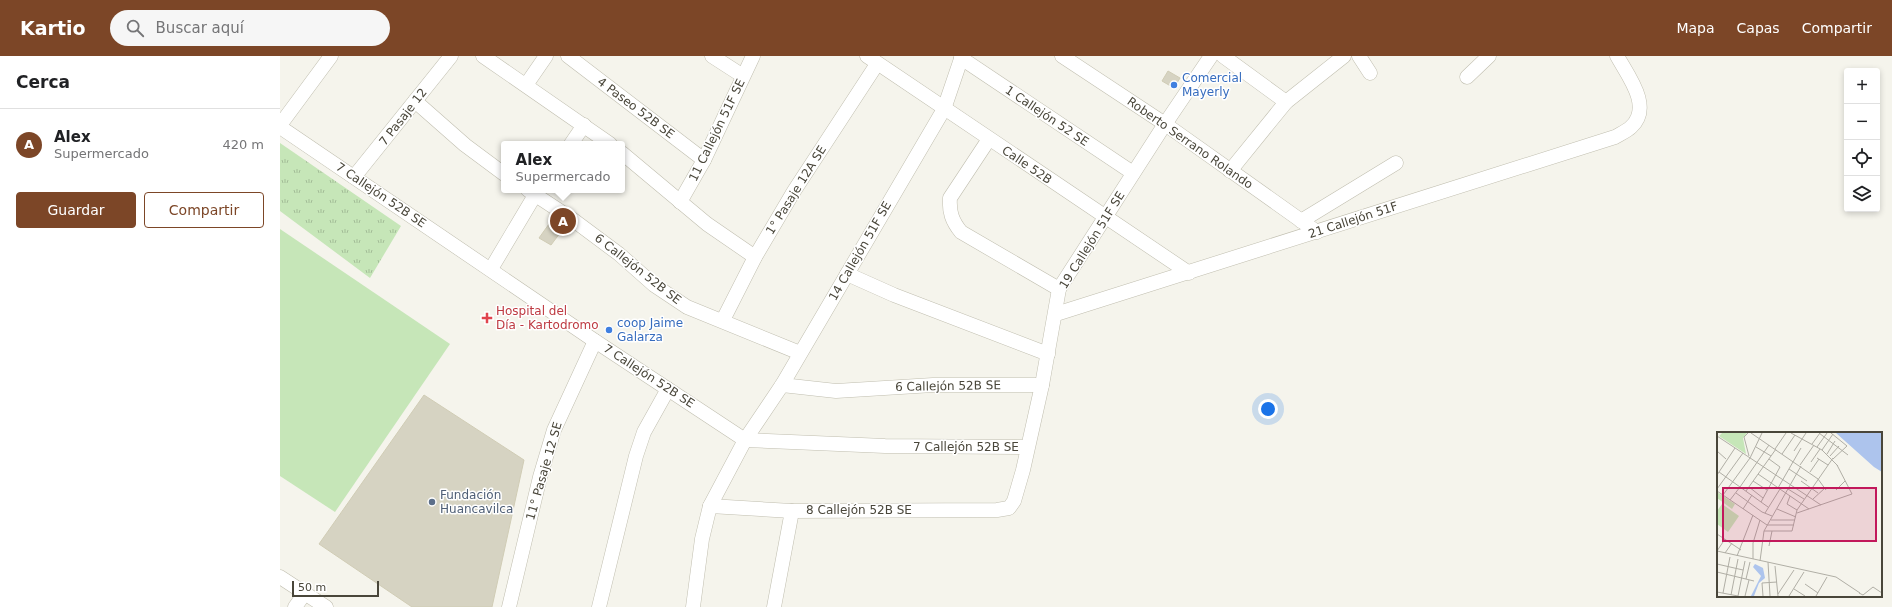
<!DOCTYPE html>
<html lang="es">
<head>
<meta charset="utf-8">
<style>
	body { margin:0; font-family:"DejaVu Sans",sans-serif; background:#f6f6f6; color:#202124 }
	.controls { position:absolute; right:12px; top:12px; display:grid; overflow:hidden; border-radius:4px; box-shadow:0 2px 6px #0003 }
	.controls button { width:36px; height:36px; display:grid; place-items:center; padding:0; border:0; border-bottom:1px solid #e0e0e0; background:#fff; color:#202124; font:20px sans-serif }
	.scale { position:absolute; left:12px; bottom:10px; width:87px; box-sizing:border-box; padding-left:4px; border:2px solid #49463a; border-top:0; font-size:11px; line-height:14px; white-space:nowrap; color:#49463a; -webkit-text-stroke:3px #fff; paint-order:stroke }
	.you { position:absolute; left:988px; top:353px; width:14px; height:14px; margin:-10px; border:3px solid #fff; border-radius:50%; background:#1a73e8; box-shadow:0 0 0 6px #1a73e833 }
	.badge { display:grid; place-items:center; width:26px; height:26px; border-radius:50%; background:#7c4627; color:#fff; font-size:13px; font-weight:700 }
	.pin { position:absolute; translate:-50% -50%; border:2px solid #fff; box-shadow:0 1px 4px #0006 }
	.popup { position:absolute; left:221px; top:85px; width:124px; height:52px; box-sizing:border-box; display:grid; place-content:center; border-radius:4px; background:#fff; filter:drop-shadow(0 1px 3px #0005); font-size:13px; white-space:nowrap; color:#757577 }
	.popup b { font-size:15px; color:#202124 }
	.popup::after { content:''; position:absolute; left:50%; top:100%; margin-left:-8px; border:8px solid transparent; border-top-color:#fff }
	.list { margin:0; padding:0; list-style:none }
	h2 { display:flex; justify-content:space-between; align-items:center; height:52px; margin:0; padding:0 16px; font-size:17px }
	h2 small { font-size:13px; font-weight:400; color:#757577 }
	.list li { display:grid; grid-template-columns:26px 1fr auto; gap:12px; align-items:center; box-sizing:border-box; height:72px; padding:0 16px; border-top:1px solid #e0e0e0 }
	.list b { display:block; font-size:15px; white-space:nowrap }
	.list p { margin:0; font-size:13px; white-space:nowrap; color:#757577 }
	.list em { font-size:13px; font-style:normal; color:#757577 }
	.actions { display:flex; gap:8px; padding:12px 16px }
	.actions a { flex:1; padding:9px 0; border:1px solid #7c4627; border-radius:4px; text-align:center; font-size:14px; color:#7c4627 }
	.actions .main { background:#7c4627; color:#fff }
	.icon { flex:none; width:22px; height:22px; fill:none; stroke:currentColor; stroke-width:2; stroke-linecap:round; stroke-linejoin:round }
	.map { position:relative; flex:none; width:1612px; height:551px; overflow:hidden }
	header { display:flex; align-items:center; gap:24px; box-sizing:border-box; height:56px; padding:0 20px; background:#7c4627; color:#fff }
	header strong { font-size:19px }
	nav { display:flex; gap:22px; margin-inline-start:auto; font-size:14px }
	.search { width:280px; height:36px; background:#f6f6f6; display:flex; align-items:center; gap:10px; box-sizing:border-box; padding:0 14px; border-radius:22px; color:#757577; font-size:15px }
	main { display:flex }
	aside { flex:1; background:#fff }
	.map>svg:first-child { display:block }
	.park { fill:url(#park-tufts) }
	.garden { fill:#c6e6b8 }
	.building { fill:#d6d3c2; stroke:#d0ccb5 }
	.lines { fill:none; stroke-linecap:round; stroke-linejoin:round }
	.minor-casing { stroke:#c0beaf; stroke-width:15 }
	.minor { stroke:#fff; stroke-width:14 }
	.shop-dot { fill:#3f7fe0; stroke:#fff; stroke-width:1.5 }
	.health-dot { fill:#e0444e; stroke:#fff; stroke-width:1.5 }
	.service-dot { fill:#5c6f8a; stroke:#fff; stroke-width:1.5 }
	.labels { text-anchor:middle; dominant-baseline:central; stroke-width:3; stroke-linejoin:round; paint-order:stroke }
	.shop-label { font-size:12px; fill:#366cbe; stroke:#fff; text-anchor:start }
	.street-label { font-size:12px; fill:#49463a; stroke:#fff }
	.health-label { font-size:12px; fill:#be3a42; stroke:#fff; text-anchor:start }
	.service-label { font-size:12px; fill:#4e5e75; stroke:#fff; text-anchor:start }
	.inset-road { fill:none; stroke:#b0aea5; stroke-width:1 }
	.view { fill:#c2185b; fill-opacity:0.15; stroke:#c2185b; stroke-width:2 }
	.inset-edge { fill:none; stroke:#49463a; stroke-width:2 }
</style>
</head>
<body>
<header>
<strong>Kartio</strong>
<div class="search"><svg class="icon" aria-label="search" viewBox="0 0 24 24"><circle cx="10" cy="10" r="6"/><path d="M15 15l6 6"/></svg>Buscar aquí</div>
<nav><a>Mapa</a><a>Capas</a><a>Compartir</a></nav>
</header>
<main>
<aside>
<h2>Cerca<small></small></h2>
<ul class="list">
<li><span class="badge">A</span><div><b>Alex</b><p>Supermercado</p></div><em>420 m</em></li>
</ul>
<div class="actions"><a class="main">Guardar</a><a>Compartir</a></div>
</aside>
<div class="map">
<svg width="1612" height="551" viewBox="0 0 1612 551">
	<defs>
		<pattern id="park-tufts" width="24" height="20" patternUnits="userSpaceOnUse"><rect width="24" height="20" fill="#c6e6b8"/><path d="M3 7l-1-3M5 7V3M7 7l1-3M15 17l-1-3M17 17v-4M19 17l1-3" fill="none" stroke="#a3bc97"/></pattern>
	</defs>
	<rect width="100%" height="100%" fill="#f5f4ec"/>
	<polygon class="park" points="0,87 121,170 90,222 0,155"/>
	<polygon class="garden" points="0,173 170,288 55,456 0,420"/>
	<g class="building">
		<polygon points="888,15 900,22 894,32 882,25"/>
		<polygon points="274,161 286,169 271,189 259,182"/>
		<polygon points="144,339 244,404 212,551 132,551 39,488"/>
	</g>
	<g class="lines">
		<defs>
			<g id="minor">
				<polyline points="203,0 330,88"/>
				<polyline points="288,0 424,104"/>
				<polyline points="432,0 463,20"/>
				<polyline points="587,0 909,217"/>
				<polyline points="782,0 885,68 1037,176"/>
				<polyline points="943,0 1006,46"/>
				<polyline points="1079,0 1090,17"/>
				<polyline points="681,2 853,117"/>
				<polyline points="1187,21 1209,0"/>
				<polyline points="246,29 266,0"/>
				<polyline points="135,45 185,89 224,118"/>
				<polyline points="0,69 51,0"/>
				<polyline points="0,71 315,285 465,384 605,390 747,391"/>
				<path d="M709,83L670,142C669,156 672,165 681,176L779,233"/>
				<polyline points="291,88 304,69"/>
				<polyline points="342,97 427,168 475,201"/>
				<polyline points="950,115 1006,46 1064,0"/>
				<polyline points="74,121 171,0"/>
				<polyline points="248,134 292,163 339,198 374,229 407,251 520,297"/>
				<polyline points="400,146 424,104 473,0"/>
				<polyline points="1021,165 1116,107"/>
				<polyline points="211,213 258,134"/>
				<polyline points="567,218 614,239 768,298"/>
				<path d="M776,258L1335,81C1340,78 1347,75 1351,71C1373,51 1348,20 1337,0"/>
				<polyline points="443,264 475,201 514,135 597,8"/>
				<polyline points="502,329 556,335 653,329 762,329"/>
				<polyline points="430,450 512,455 717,454 729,452 734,445 743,414 762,329 779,233 885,68 931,0"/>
				<polyline points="0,521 46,551"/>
				<polyline points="15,551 25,537"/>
				<polyline points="229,551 260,421 274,374 315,285"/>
				<polyline points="319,551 356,400 364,376 388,333"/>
				<polyline points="413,551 422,483 430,450 465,384 502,329 664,53 682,0"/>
				<polyline points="494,551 512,455"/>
			</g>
		</defs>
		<use href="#minor" class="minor-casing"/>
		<use href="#minor" class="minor"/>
	</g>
	<g class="shop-dot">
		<circle cx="894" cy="29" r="4"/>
		<circle cx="329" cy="274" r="4"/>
	</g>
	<path class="health-dot" d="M205 256h4v4h4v4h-4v4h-4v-4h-4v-4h4z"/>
	<circle class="service-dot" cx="152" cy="446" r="4"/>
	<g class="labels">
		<g class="shop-label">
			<text x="902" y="22">Comercial<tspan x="902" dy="14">Mayerly</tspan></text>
			<text x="337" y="267">coop Jaime<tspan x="337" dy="14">Galarza</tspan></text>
		</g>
		<g class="street-label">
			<text transform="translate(356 52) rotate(37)">4 Paseo 52B SE</text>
			<text transform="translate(767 60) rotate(34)">1 Callejón 52 SE</text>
			<text transform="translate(123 61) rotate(-52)">7 Pasaje 12</text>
			<text transform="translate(437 74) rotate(-64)">11 Callejón 51F SE</text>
			<text transform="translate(910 87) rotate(35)">Roberto Serrano Rolando</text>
			<text transform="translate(747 109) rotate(34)">Calle 52B</text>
			<text transform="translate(516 134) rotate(-58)">1° Pasaje 12A SE</text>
			<text transform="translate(101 139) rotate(34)">7 Callejón 52B SE</text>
			<text transform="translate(1073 164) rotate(-18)">21 Callejón 51F</text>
			<text transform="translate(812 184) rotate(-58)">19 Callejón 51F SE</text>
			<text transform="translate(580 195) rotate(-60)">14 Callejón 51F SE</text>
			<text transform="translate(358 213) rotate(38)">6 Callejón 52B SE</text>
			<text transform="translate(369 320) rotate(33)">7 Callejón 52B SE</text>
			<text transform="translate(668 330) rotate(-1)">6 Callejón 52B SE</text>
			<text x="686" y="391">7 Callejón 52B SE</text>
			<text transform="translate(264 415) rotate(-74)">11° Pasaje 12 SE</text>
			<text x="579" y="454">8 Callejón 52B SE</text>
		</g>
		<g class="health-label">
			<text x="216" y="255">Hospital del<tspan x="216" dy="14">Día - Kartodromo</tspan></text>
		</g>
		<g class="service-label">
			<text x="160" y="439">Fundación<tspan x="160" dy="14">Huancavilca</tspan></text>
		</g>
	</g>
	<g transform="translate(1437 376)">
		<rect width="165" height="165" fill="#f5f4ec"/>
		<path d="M0,60L18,72L15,77L0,66Z" fill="#c6e6b8"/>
		<path d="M5,1H30L26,6L29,22L2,4ZM5,72L22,84L11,100L0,92V79Z" fill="#c6e6b8"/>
		<path d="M119,1H165V40L157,35ZM38,132L46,136L48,146L42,151L37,164H34L44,144L36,135Z" fill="#adc4ed"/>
		<path class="inset-road" d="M31,1L27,5L32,24M34,1L101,47L109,58M74,1L105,18L121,34M102,1L131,23M114,1L130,14L116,27M0,4L104,73M95,12L103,1M39,15L54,24M100,15L110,1M58,17L69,1M105,18L116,2M0,19L9,27M77,19L89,1M65,22L78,3M110,22L118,9M113,24L122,14M100,26L111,33M94,30L103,17M83,33L97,13M72,37L90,49M2,40L51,75M93,40L102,27M41,42L92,77M0,43L18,16M36,49L50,58M84,49L101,61M23,55L52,13M32,55L46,66M61,56L84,16M0,57L26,21M71,57L87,67M119,58L128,49M0,59L50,93H77M29,59L59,17M19,61L45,80L55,84M6,63L33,26L45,1M73,64L70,72L80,78M96,67L108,56M13,68L23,55M44,70L63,35L52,27M26,77L35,63M60,77L79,85M48,81L63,57M80,81L135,62L120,33M54,88H78M47,99H75L80,78L116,26M0,102L24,118M52,114L55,99M0,119L119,145L143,161M0,119L8,107M8,121L15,111M20,124L36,83M36,127V111L43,88M43,129L47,99L84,34M51,130L53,164M0,132L26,138M58,134L61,164M0,140L37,149M29,147L33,130M88,152L101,161M77,157L88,164M0,160L21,164M6,161L13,125M142,161L146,163L156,155L165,161M61,162L77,138M14,163L21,127M21,164L28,129M28,164L32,148M46,164L45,151L60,150M72,164L87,140M99,164L110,145"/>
		<path class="view" d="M6,56H159V109H6Z"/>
		<rect width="165" height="165" class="inset-edge"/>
	</g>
</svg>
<div class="controls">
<button>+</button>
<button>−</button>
<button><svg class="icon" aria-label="locate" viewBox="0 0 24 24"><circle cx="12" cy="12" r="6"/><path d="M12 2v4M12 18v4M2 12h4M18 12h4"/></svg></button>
<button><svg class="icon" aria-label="layers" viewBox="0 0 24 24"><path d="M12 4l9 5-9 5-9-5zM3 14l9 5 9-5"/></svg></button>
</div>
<div class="scale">50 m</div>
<div class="you"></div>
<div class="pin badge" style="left:283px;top:165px">A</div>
<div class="popup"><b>Alex</b>Supermercado</div>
</div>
</main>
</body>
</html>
